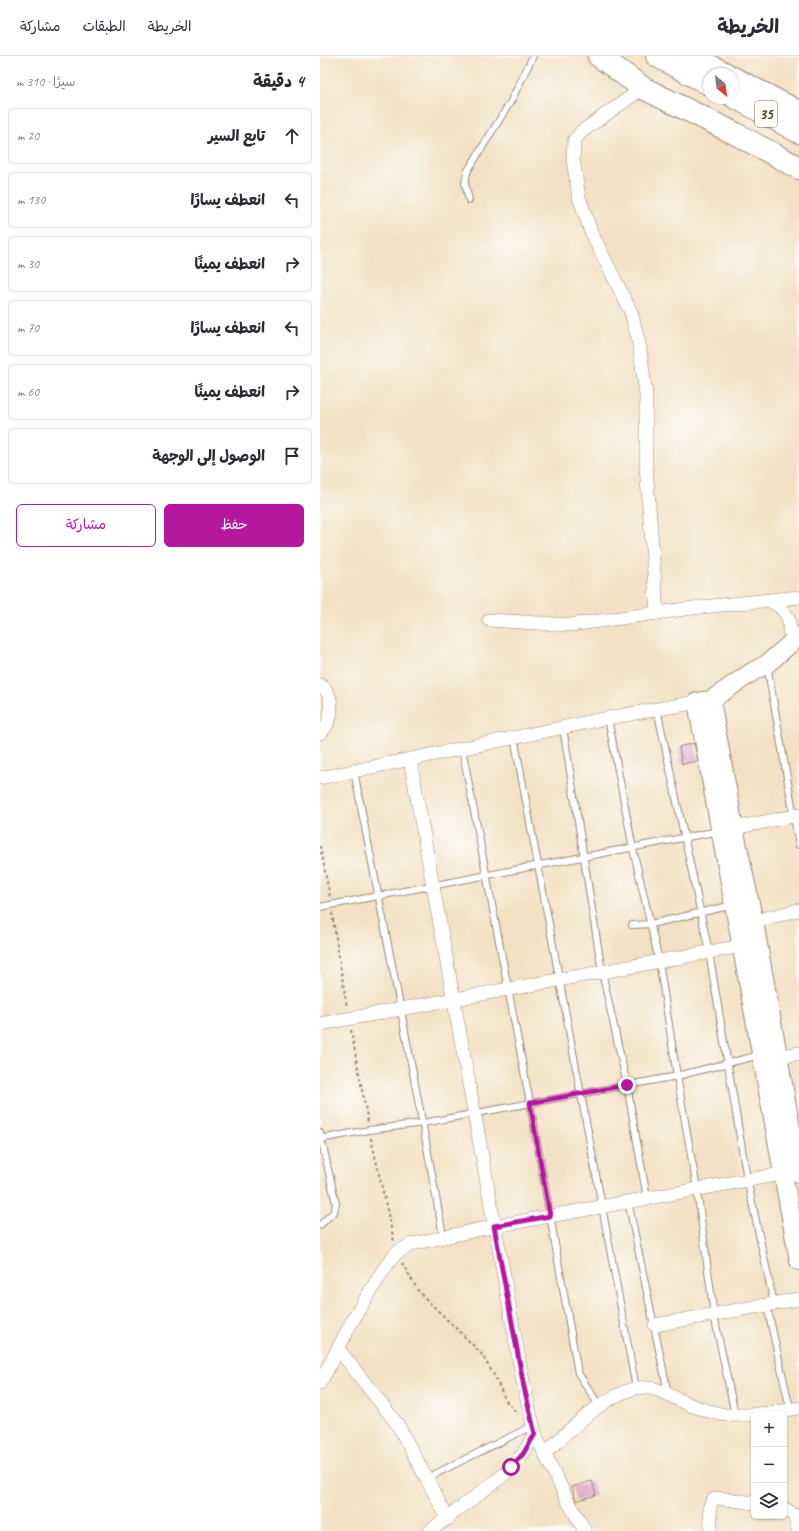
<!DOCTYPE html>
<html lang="ar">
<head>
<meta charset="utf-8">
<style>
	body { margin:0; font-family:Caveat,"Playpen Sans Arabic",sans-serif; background:#f2f2f3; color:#2b2b33; direction:rtl }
	.controls { position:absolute; right:12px; bottom:12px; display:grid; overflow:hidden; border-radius:6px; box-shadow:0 1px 3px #0004 }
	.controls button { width:36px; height:36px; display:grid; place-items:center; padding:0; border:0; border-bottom:1px solid #e1e1e2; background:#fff; color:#2b2b33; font:20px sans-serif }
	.compass { position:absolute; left:383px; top:12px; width:36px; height:36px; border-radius:50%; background:#fff; box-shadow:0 1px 3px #0004; rotate:151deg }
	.stop { position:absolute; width:12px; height:12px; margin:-9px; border:3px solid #b5179e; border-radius:50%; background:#fff }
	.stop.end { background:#b5179e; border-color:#fff; box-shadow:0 1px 4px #0008 }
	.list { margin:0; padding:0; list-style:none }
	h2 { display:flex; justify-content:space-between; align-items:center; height:52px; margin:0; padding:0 16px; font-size:17px }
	h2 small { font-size:13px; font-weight:400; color:#7c7c81 }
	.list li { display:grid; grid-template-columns:26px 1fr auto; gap:12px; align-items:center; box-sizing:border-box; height:56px; margin:0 8px 8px; padding:0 8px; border:1px solid #e1e1e2; border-radius:6px }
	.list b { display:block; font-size:15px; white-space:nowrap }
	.list em { font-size:13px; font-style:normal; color:#7c7c81 }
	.actions { display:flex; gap:8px; padding:12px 16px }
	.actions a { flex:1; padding:9px 0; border:1px solid #b5179e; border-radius:6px; text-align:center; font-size:14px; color:#b5179e }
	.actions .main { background:#b5179e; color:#fff }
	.icon { flex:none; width:22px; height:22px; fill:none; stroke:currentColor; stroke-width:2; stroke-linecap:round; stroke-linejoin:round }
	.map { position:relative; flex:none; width:479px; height:1475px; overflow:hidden; direction:ltr }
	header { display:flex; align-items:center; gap:24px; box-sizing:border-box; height:56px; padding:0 20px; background:#fff; border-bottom:1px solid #e1e1e2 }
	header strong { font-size:19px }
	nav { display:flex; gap:22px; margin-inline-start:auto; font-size:14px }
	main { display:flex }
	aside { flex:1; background:#fff }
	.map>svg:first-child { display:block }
	.building { fill:#dfabcc }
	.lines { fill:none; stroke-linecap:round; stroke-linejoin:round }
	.lane-casing { stroke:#978672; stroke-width:8 }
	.street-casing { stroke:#978672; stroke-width:14 }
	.secondary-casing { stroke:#978672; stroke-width:20 }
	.highway-casing { stroke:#978672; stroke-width:24 }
	.path { stroke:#978672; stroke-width:2; stroke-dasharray:3 3; stroke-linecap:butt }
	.lane { stroke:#fff; stroke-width:6 }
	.street { stroke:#fff; stroke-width:13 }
	.secondary { stroke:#fff; stroke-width:18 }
	.highway { stroke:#fff; stroke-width:22 }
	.route { stroke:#b5179e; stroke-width:5 }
	.labels { text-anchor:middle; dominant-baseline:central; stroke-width:4; stroke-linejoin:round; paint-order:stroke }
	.shield { fill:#fdfcf7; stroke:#75695f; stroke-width:1 }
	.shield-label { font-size:15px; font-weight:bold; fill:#3b2a1e }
</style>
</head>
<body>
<header>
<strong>الخريطة</strong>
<nav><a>الخريطة</a><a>الطبقات</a><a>مشاركة</a></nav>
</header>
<main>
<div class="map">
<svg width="479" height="1475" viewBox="0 0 479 1475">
	<rect width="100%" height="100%" fill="#fdfcf7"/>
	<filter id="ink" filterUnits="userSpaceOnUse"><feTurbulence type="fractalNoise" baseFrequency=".025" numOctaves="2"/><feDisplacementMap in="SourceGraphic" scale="8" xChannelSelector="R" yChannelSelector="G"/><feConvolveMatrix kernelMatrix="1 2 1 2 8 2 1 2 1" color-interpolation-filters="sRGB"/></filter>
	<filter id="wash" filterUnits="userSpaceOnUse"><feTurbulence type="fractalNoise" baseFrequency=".012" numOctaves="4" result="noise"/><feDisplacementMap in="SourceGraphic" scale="16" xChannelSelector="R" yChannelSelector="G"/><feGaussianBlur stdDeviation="0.9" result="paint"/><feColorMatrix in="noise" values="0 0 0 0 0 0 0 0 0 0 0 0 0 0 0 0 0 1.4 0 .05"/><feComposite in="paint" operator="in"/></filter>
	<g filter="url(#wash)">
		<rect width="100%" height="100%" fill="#f3e1c5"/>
		<g id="blocks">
			<g class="building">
				<polygon points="374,687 378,705 362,708 359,691"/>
				<polygon points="272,1425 276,1439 256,1445 252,1431"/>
			</g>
		</g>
	</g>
	<g filter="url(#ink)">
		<use href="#blocks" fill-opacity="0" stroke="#978672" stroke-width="1"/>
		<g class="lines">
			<defs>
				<g id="lane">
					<polyline points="149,144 145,128 147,116 191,45 213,0"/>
					<polyline points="447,609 479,789"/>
					<polyline points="337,653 389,896 427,1123 454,1248"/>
					<polyline points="288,662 313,793 339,905 357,1020 377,1133 394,1259 415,1359"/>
					<polyline points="243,671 282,916 307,1029 327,1142"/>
					<polyline points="194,681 316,1332"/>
					<polyline points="142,692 210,1047 258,1317 280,1351"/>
					<path d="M34,715C64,870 96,1025 123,1180"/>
					<polyline points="0,851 399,775"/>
					<polyline points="312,869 331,868 413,849"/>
					<polyline points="0,1077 16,1148 14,1156 0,1169"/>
					<polyline points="0,1083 49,1074 103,1067 357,1020 440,999"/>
					<polyline points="308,1145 348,1337"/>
					<polyline points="447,1250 468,1344 472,1353"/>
					<polyline points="107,1422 212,1370"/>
				</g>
				<g id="street">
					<polyline points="323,32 261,76 254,85 253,104 259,141 271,176 311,256 319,287 326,338 326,410 337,557"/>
					<path d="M450,545C462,551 472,561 469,575"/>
					<polyline points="169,564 250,569 373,552 479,541"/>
					<path d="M0,629C15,637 14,668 0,677"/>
					<polyline points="90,703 204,1331 215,1378 248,1445 265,1475"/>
					<polyline points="0,722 288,662 377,646"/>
					<polyline points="414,772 479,759"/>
					<polyline points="426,867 479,854"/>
					<polyline points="0,968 422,890"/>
					<polyline points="458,1001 479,997"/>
					<polyline points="335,1269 479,1243"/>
					<polyline points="19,1294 78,1369 128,1463"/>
					<polyline points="0,1327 35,1260 64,1213 76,1197 92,1188 175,1170 472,1116"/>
					<path d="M225,1397C250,1374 284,1339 317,1332C335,1329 350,1340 366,1347C377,1352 388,1355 400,1358C418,1362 460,1356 479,1352"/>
					<polyline points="464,1452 474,1459 479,1475"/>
					<polyline points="110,1475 185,1418 203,1398 215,1378"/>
					<polyline points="391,1475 390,1449 394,1443 399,1442 434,1447"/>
				</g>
				<g id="secondary">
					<polyline points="479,580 447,608 432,616 391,644 377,646 479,1205"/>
					<polyline points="391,644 414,772 434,866 479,1117"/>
				</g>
				<g id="highway">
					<polyline points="279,0 323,32 416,78 479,112"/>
					<polyline points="337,0 389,28"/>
					<polyline points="371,0 406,18"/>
					<polyline points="413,22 479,56"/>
					<polyline points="413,40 479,76"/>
				</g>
			</defs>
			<use href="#lane" class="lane-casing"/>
			<use href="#street" class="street-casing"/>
			<use href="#secondary" class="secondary-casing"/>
			<use href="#highway" class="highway-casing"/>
			<g class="path">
				<polyline points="0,790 10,841"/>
				<polyline points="12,857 27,952"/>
				<polyline points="31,974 48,1066"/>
				<polyline points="51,1082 74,1185"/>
				<polyline points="82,1207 99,1236 160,1296 174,1319 186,1345 198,1358"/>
			</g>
			<use href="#lane" class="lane"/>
			<use href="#street" class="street"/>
			<use href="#secondary" class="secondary"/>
			<use href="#highway" class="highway"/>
		</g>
	</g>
	<g class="lines" filter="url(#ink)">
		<polyline class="route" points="191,1411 203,1398 215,1378 204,1331 174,1170 230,1160 210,1047 307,1029"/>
	</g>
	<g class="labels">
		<rect class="shield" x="435" y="45" width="22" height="26" rx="3"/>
		<g class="shield-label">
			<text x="446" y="58">35</text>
		</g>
	</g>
</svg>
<div class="controls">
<button>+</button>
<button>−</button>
<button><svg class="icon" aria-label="layers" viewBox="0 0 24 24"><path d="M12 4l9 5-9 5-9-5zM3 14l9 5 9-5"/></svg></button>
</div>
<svg class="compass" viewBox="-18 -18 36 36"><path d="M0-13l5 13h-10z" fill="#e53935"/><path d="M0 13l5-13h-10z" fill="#7c7c81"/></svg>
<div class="stop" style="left:191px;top:1411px"></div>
<div class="stop end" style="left:307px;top:1029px"></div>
</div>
<aside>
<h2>4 دقيقة<small>سيرًا · 310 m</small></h2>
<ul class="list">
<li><svg class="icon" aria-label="ahead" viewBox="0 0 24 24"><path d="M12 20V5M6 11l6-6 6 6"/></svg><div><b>تابع السير</b></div><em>20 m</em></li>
<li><svg class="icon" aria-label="left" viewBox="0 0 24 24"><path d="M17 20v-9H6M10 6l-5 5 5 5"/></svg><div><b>انعطف يسارًا</b></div><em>130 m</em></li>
<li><svg class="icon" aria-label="right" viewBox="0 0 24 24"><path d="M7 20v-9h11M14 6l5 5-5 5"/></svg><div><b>انعطف يمينًا</b></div><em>30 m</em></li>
<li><svg class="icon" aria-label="left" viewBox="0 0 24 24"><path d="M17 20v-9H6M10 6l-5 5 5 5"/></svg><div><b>انعطف يسارًا</b></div><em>70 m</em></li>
<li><svg class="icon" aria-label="right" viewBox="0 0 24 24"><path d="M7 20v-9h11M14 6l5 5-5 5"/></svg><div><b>انعطف يمينًا</b></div><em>60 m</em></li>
<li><svg class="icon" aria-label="arrive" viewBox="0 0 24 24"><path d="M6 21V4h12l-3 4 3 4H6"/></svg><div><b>الوصول إلى الوجهة</b></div></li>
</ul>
<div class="actions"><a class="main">حفظ</a><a>مشاركة</a></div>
</aside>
</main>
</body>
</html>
